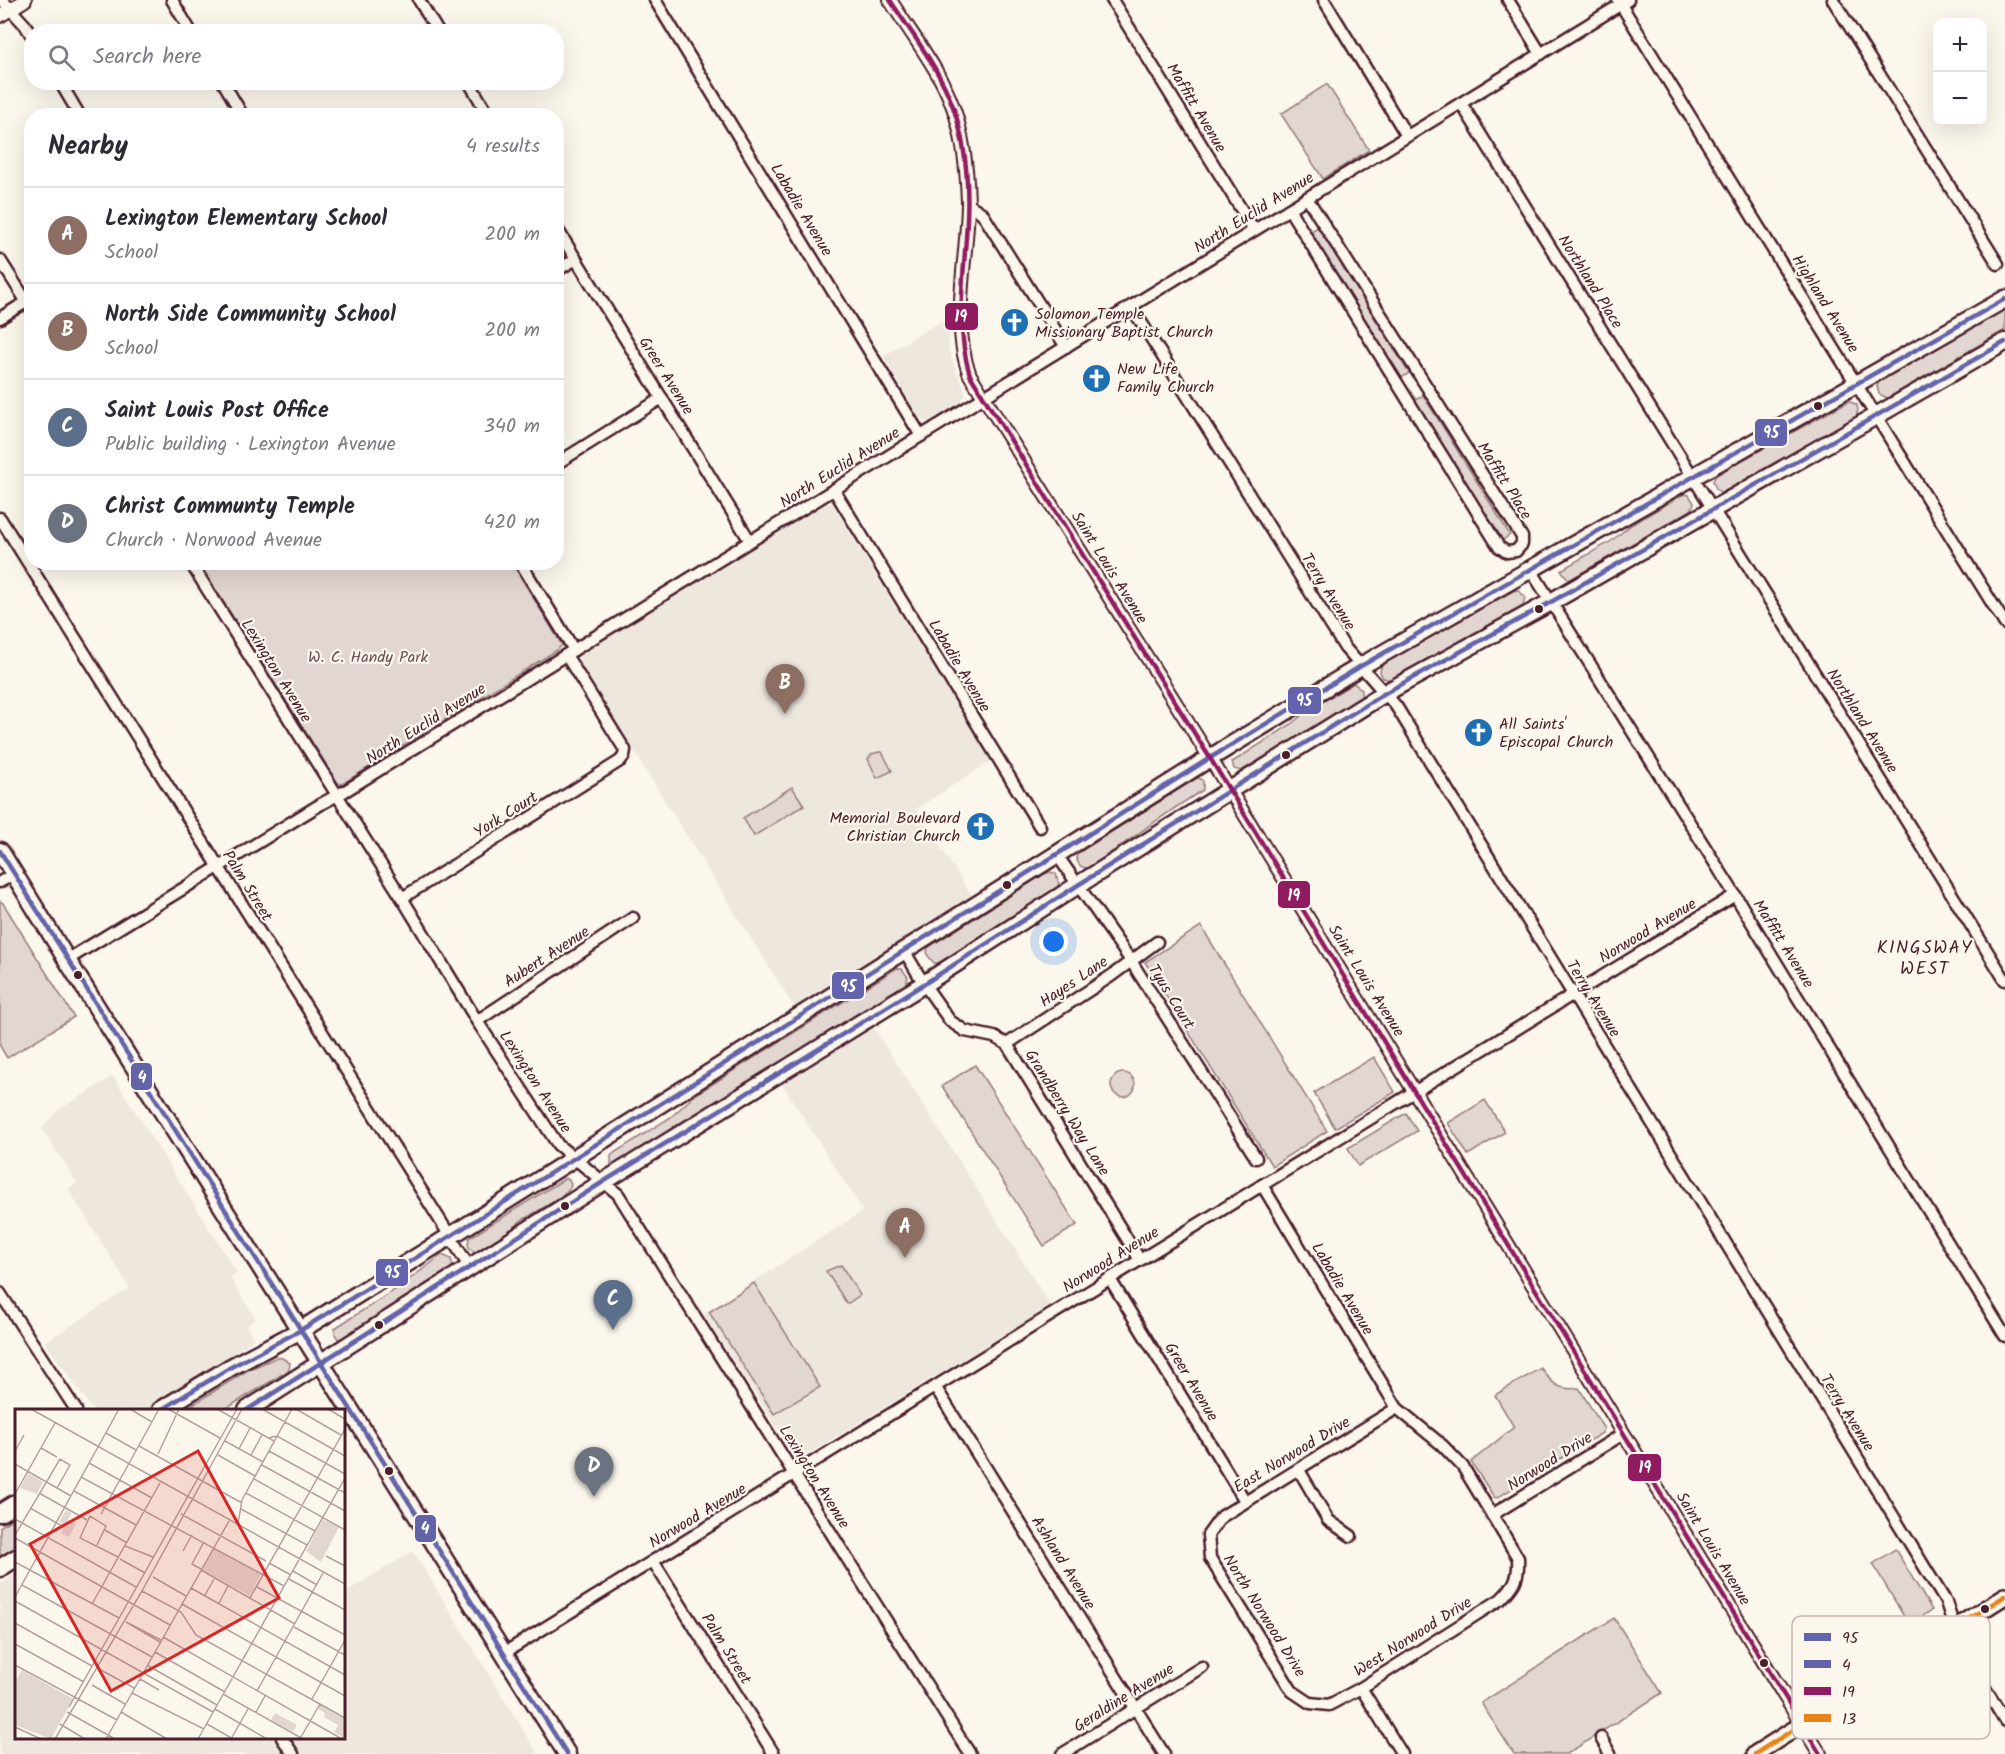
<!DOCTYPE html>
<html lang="en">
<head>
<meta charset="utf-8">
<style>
	body { margin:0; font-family:Kalam,sans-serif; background:#f7f7f7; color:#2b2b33 }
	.controls { position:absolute; right:18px; top:18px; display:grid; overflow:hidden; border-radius:12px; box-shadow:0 6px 24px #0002 }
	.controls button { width:54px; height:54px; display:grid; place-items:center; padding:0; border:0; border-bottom:2px solid #e1e1e2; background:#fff; color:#2b2b33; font:30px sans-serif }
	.you { position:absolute; left:1054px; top:942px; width:21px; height:21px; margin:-15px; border:4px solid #fff; border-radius:50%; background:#1a73e8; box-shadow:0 0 0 9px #1a73e833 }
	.badge { display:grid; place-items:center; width:39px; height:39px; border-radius:50%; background:#1f6fb2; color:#fff; font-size:20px; font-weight:700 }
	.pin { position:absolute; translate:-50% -50px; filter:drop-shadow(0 2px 3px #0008) }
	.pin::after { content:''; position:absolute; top:32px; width:21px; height:18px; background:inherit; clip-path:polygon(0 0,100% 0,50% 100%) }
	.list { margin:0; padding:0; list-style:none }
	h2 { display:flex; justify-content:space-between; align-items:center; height:78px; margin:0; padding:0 24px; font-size:26px }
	h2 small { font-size:20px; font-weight:400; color:#7c7c81 }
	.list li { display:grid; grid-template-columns:39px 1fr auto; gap:18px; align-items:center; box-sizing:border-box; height:96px; padding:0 24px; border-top:2px solid #e1e1e2 }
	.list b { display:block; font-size:22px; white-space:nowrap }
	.list p { margin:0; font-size:20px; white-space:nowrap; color:#7c7c81 }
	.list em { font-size:20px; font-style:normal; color:#7c7c81 }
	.icon { flex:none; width:33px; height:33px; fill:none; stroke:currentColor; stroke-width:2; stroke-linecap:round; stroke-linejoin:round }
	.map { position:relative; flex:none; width:2005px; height:1754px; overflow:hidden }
	.search { position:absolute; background:#fff; box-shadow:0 6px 24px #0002; left:24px; top:24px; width:540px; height:66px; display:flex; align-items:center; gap:15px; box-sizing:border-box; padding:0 21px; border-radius:24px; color:#7c7c81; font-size:22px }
	.panel { position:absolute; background:#fff; box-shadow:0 6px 24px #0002; left:24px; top:108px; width:540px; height:462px; border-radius:24px }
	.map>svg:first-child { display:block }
	.built { fill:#eee7de }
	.green { fill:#e2d7d0; stroke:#967b7e; stroke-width:1.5 }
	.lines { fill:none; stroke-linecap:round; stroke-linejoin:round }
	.minor-casing { stroke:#4a1f2b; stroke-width:15 }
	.tertiary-casing { stroke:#4a1f2b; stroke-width:16 }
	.secondary-casing { stroke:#4a1f2b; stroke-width:20 }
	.primary-casing { stroke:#4a1f2b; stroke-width:21 }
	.minor { stroke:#fbf7ec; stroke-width:10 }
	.tertiary { stroke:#fbf7ec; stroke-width:12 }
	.secondary { stroke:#fbf7ec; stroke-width:15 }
	.primary { stroke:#fbf7ec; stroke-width:16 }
	.bus-1-casing { stroke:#fbf7ec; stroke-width:9 }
	.bus-2-casing { stroke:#fbf7ec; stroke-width:9 }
	.bus-3-casing { stroke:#fbf7ec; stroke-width:9 }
	.bus-4-casing { stroke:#fbf7ec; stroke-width:9 }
	.bus-1 { stroke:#6364ad; stroke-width:4.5 }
	.bus-2 { stroke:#6364a8; stroke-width:4.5 }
	.bus-3 { stroke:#901b61; stroke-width:4.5 }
	.bus-4 { stroke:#e8831c; stroke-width:4.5 }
	.bus-dot { fill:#4a1f2b; stroke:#fbf7ec; stroke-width:2 }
	.labels { text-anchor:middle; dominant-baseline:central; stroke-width:4.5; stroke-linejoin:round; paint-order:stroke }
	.street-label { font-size:16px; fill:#4a1f2b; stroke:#fbf7ec }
	.poi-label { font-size:16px; fill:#4a1f2b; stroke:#fbf7ec; text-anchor:start }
	.park-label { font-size:16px; fill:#704d54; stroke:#fbf7ec }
	.neighbourhood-label { font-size:18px; letter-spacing:1.5px; fill:#4a1f2b; stroke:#fbf7ec }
	.inset-road { fill:none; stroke:#b4a19f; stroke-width:1.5 }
	.view { fill:#d62828; fill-opacity:0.15; stroke:#d62828; stroke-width:3 }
	.inset-edge { fill:none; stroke:#4a1f2b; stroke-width:3 }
	.key { fill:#fbf7ec; stroke:#c6b6b2; stroke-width:1.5 }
	.key-label { font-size:16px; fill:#4a1f2b }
	.line-badge { stroke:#fbf7ec; stroke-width:2 }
	.badge-label { font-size:16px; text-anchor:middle; font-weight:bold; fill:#fff }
</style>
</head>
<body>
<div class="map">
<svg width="2005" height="1754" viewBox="0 0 2005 1754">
	<rect width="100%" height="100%" fill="#fbf7ec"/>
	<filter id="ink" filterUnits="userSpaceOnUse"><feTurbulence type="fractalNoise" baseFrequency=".0167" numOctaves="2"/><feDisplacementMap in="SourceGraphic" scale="12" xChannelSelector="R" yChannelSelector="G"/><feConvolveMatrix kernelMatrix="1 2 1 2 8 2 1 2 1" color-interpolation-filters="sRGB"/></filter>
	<g filter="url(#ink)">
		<g class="built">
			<polygon points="948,317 949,348 952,360 966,394 961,402 930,421 926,422 919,417 883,356"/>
			<polygon points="827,503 832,504 991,761 916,809 973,898 796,1010 577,661 581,655"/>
			<polygon points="873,1026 1051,1306 798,1460 703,1314 863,1211 782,1084"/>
			<polygon points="113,1076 237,1273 230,1278 256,1319 247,1325 253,1340 148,1410 93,1410 45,1342 130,1288 68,1189 77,1183 42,1128 57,1111"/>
			<polygon points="413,1551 538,1754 0,1754 0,1584 16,1574 16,1738 344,1738 344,1593"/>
		</g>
		<g class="green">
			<polygon points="1327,84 1369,150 1323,179 1281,114"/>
			<polygon points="1318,227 1409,373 1400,379 1309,232"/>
			<polygon points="2005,309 2005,330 1891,396 1887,398 1879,394 1877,386 1879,381"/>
			<polygon points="1423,395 1510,535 1501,541 1414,401"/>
			<polygon points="1849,401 1857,405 1858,410 1856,417 1726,491 1720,492 1716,489 1713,481 1716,475"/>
			<polygon points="1684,494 1689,495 1694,503 1691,510 1569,580 1561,570 1610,542 1631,525"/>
			<polygon points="199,563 512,563 562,645 557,650 342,784 338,783"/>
			<polygon points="1518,590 1525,597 1523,606 1391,680 1383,678 1380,672 1382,664 1513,591"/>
			<polygon points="1354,683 1362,690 1361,697 1355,702 1241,771 1234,769 1232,762 1234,761 1290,725 1307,711"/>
			<polygon points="879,752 882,752 892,771 877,778 868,759 872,754"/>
			<path d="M1199,778L1203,781V790C1163,814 1127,843 1088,868C1080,868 1078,864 1076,857L1078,853L1195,779Z"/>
			<polygon points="792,787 804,805 754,836 743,818"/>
			<polygon points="1051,872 1056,874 1059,884 1056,888 939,963 934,963 928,956 927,951 929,947 1044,874"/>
			<polygon points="0,901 3,903 74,1017 7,1058 0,1046"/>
			<polygon points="1201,926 1327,1131 1272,1166 1145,962"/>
			<polygon points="897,968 902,969 908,977 906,984 624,1161 616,1166 611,1164 611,1156 614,1153 671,1117 695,1095"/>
			<polygon points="1374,1057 1395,1092 1335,1128 1314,1093"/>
			<polygon points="975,1065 1077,1225 1044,1246 942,1086"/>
			<circle cx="1123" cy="1085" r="12"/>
			<polygon points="1485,1100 1505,1132 1468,1155 1448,1123"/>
			<polygon points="1406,1113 1417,1131 1358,1166 1348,1148"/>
			<path d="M566,1178L569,1180C571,1184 572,1186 569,1189C563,1198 530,1215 519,1222L517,1226C508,1232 481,1257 472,1251C467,1247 468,1244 469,1238Z"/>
			<polygon points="442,1255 451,1259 453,1268 450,1272 344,1340 338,1339 335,1334 335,1328 395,1290"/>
			<polygon points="841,1265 860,1295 847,1304 826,1271"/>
			<polygon points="754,1283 820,1387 774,1414 709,1312"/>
			<polygon points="277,1357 282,1358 290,1363 289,1370 224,1410 184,1410 248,1370"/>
			<path d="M1541,1368C1552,1384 1559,1391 1579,1388L1604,1429L1602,1433L1497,1498L1494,1497L1471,1462L1514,1427L1495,1395Z"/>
			<polygon points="16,1516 16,1548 0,1558 0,1527"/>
			<polygon points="1895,1549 1932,1610 1909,1625 1873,1564"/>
			<polygon points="1614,1618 1662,1693 1567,1754 1514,1754 1481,1703"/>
		</g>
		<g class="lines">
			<defs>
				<g id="minor">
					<polyline points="2,0 25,25 32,36"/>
					<polyline points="172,0 191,32"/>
					<polyline points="419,0 438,32"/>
					<polyline points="655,0 921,436"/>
					<polyline points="1112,0 1254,230"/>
					<polyline points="1324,0 1407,136"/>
					<polyline points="1508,0 1541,54"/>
					<polyline points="1618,0 2005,624"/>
					<polyline points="1833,0 1998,264"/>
					<polyline points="60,82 80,116"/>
					<polyline points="223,82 243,116"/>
					<polyline points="469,82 489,116"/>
					<polyline points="1461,103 2005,980"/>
					<polyline points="968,204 982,213 1066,347"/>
					<polyline points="1289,209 1499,547 1507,552 1516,551 1522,544 1522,537 1307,198"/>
					<polyline points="556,227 750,541"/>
					<polyline points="0,260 32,310"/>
					<polyline points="556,271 576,259"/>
					<polyline points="1131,306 1345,648 1396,706 1946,1602 1961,1649 2005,1721"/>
					<polyline points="0,318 31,299"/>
					<polyline points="556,464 662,398"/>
					<polyline points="834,490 1040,827"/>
					<polyline points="0,518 470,1268"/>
					<polyline points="190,562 402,898 477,1021 558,1145 618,1194 970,1754"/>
					<polyline points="520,562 574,650"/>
					<polyline points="1531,570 1735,895 2005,1336"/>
					<polyline points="1057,855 1131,961 1256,1158"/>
					<polyline points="0,882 14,874"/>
					<polyline points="402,898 620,761 624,756 625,750 566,655"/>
					<polyline points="905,952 924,984 950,1021 965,1031 994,1037 1007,1044 1140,1260"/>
					<polyline points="67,960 321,804 345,791 1628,0"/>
					<polyline points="477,1021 633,918"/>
					<polyline points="1007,1044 1111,976 1157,942"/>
					<path d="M1262,1185L1397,1408L1442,1445L1463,1467L1518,1558C1519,1578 1515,1585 1501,1599L1361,1688L1329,1705L1310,1703L1292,1691L1210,1558L1208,1535L1221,1517L1397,1408"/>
					<polyline points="1110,1279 1245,1501"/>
					<polyline points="0,1293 76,1410"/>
					<polyline points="936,1388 1164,1754"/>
					<polyline points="1299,1470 1328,1520 1351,1536"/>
					<polyline points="1492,1515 1623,1434"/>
					<polyline points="653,1561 774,1754"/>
					<polyline points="504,1653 1140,1260 1735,895"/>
					<polyline points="1361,1688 1402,1754"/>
					<polyline points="282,1738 293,1754"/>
					<polyline points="1601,1738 1610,1754"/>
					<polyline points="1062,1754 1202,1667"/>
				</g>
				<g id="tertiary">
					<path d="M890,0C911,34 940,70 953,107C964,137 967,170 968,202C968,256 950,326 970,375L1210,758L1820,1754"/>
					<polyline points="0,16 25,0"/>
				</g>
				<polyline id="secondary" points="1755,1754 2005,1596"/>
				<g id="primary">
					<polyline points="0,851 67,960 567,1754"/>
					<polyline points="161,1410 231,1367 301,1330 1210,758 1361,666 2005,299"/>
					<polyline points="247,1410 603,1182 924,984 1078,885 1385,693 1551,602 2005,342"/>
					<polyline points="0,1513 16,1503"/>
					<polyline points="0,1568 16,1558"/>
				</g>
			</defs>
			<use href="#minor" class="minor-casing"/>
			<use href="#tertiary" class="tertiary-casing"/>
			<use href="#secondary" class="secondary-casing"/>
			<use href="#primary" class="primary-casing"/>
			<use href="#minor" class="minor"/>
			<use href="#tertiary" class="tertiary"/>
			<use href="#secondary" class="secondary"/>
			<use href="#primary" class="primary"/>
			<defs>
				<g id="bus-1">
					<polyline points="161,1410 231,1367 301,1330 1210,758 1361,666 2005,299"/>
					<polyline points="247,1410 603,1182 924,984 1078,885 1385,693 1551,602 2005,342"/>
				</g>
				<polyline id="bus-2" points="0,851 567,1754"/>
				<path id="bus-3" d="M890,0C910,31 933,60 948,94C965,133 969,178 967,220C965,273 954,323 970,375L1210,758L1820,1754"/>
				<polyline id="bus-4" points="1755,1754 2005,1596"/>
			</defs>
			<use href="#bus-1" class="bus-1-casing"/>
			<use href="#bus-2" class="bus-2-casing"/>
			<use href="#bus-3" class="bus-3-casing"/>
			<use href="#bus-4" class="bus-4-casing"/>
			<use href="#bus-1" class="bus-1"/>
			<use href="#bus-2" class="bus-2"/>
			<use href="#bus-3" class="bus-3"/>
			<use href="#bus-4" class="bus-4"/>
		</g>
	</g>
	<defs>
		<symbol id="church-disc" viewBox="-11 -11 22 22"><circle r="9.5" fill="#1f6fb2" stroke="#fbf7ec"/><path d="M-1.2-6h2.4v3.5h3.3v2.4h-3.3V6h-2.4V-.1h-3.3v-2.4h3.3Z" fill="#fff"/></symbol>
	</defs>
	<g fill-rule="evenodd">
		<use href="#church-disc" x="998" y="306" width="33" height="33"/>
		<use href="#church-disc" x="1080" y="362" width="33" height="33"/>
		<use href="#church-disc" x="1462" y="716" width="33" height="33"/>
		<use href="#church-disc" x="964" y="810" width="33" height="33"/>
	</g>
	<g class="bus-dot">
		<circle cx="1818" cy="406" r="5"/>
		<circle cx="1539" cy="609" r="5"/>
		<circle cx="1286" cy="755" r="5"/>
		<circle cx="1007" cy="885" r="5"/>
		<circle cx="78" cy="975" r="5"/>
		<circle cx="565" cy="1206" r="5"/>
		<circle cx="379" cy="1325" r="5"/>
		<circle cx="389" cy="1471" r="5"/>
		<circle cx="1985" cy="1609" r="5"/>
		<circle cx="1764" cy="1663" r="5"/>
	</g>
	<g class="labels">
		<g class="street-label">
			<text transform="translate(1196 108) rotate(59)">Maffitt Avenue</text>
			<text transform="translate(801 210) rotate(59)">Labadie Avenue</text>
			<text transform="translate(1254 213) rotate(-32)">North Euclid Avenue</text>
			<text transform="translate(1590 282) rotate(58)">Northland Place</text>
			<text transform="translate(1825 304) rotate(58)">Highland Avenue</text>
			<text transform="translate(666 376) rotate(58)">Greer Avenue</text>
			<text transform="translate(840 468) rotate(-32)">North Euclid Avenue</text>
			<text transform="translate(1504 481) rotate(58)">Maffitt Place</text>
			<text transform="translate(1109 568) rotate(58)">Saint Louis Avenue</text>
			<text transform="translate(1328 592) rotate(58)">Terry Avenue</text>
			<text transform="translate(959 666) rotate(59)">Labadie Avenue</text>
			<text transform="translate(276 671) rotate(58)">Lexington Avenue</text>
			<text transform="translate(1862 721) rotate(58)">Northland Avenue</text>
			<text transform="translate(426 724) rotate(-32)">North Euclid Avenue</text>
			<text transform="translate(506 815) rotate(-32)">York Court</text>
			<text transform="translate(247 886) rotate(58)">Palm Street</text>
			<text transform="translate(1648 931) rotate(-31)">Norwood Avenue</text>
			<text transform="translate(1783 944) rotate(58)">Maffitt Avenue</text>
			<text transform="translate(547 957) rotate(-33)">Aubert Avenue</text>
			<text transform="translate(1366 981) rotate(58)">Saint Louis Avenue</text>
			<text transform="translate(1074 982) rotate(-34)">Hayes Lane</text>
			<text transform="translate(1171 997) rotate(58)">Tyus Court</text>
			<text transform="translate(1593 999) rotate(58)">Terry Avenue</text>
			<text transform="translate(535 1082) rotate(57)">Lexington Avenue</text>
			<text transform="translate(1067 1113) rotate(58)">Grandberry Way Lane</text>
			<text transform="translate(1111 1260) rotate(-32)">Norwood Avenue</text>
			<text transform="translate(1342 1289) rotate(59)">Labadie Avenue</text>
			<text transform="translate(1191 1382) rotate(59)">Greer Avenue</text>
			<text transform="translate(1847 1413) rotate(58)">Terry Avenue</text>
			<text transform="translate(1292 1455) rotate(-31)">East Norwood Drive</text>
			<text transform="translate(1550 1462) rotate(-32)">Norwood Drive</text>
			<text transform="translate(814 1477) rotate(58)">Lexington Avenue</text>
			<text transform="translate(698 1516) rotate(-31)">Norwood Avenue</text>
			<text transform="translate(1713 1549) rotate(59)">Saint Louis Avenue</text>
			<text transform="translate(1063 1563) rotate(58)">Ashland Avenue</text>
			<text transform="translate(1264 1616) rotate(58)">North Norwood Drive</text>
			<text transform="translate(1413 1637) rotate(-32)">West Norwood Drive</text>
			<text transform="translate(726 1649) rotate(58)">Palm Street</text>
			<text transform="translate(1124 1698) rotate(-32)">Geraldine Avenue</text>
		</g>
		<g class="poi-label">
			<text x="1035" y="314">Solomon Temple<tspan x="1035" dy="18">Missionary Baptist Church</tspan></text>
			<text x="1117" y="369">New Life<tspan x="1117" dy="18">Family Church</tspan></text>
			<text x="1499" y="724">All Saints'<tspan x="1499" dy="18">Episcopal Church</tspan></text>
			<text x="960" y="818" text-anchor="end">Memorial Boulevard<tspan x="960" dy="18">Christian Church</tspan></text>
		</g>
		<g class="park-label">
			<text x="368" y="657">W. C. Handy Park</text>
		</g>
		<g class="neighbourhood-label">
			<text x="1925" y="948">KINGSWAY<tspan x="1925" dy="21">WEST</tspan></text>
		</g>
	</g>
	<g transform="translate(15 1409)">
		<rect width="330" height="330" fill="#fbf7ec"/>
		<path d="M13,64L28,73L22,85L5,79ZM51,101L57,104L53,111L61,115L54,128L46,124L50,117L44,113ZM308,110L324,118L306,153L291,142ZM199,139L246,165L235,187L187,161ZM7,261L58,290L36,330L0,316V273ZM305,296L330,310L329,329L319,323L323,316L309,308L310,304L303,300ZM260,304L282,316L278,323L256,311Z" fill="#e2d7d0"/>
		<path class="inset-road" d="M16,0L330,175M115,0L137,13M153,0L205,29M202,0L259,32M247,0L330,47M281,0L326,26M313,0L330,10M91,24L121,41M253,29L262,27L330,65M210,32L248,53M124,37L227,94M26,39L42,48M224,40L235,19M0,42L9,26M254,42L330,84M143,45L164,0M203,46L240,67M236,46L247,26M74,54L137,89M0,55L56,87M247,56L330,102M66,68L269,177M239,70L330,121M59,82L121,116M24,84L72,111M231,84L300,122M0,85L40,14M15,99L49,118M226,100L292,136M86,105L144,0M166,105L251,152M0,110L121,178M223,115L227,91L277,0M90,121L112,134M0,126L45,50L55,56L42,79M0,129L155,216M82,136L91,117L75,107L65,129L103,148M110,137L138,148M168,142L177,126M311,147L330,157M105,150L130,164M0,153L104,209M254,154L276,166M186,160L177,155L189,133M186,161L280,215M278,162L302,176M138,168L171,187M274,170L330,201M7,176L137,248M242,178L330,226M176,179L330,266M127,182L166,203L181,226L330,309M190,186L199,170M0,188L104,0M235,189L330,20M0,192L198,303M204,194L213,177M77,195L145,74M167,195L330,287M0,214L77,257M279,218L330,246M148,228L327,330M145,233L111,213L146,231M0,235L69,273M140,243L210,283M0,256L102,311M132,256L202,296M84,260L119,279M125,270L144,281M77,276L110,295M242,282L308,164M117,284L189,320M208,285L288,330M297,290L330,231M54,298L222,0M200,300L252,330M52,303L100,330M106,303L152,330M241,303L250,287M45,315L70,330M192,315L218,330M0,318L26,330M286,328L305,295M40,330L127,182L227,0M91,330L214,112M183,330L330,69M216,330L233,300"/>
		<path class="view" d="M183,42L264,189L96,282L15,135Z"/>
		<rect width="330" height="330" class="inset-edge"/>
	</g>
	<rect x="1792" y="1616" width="198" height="123" rx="9" class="key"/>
	<rect x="1804" y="1633" width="27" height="8" fill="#6364ad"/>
	<rect x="1804" y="1660" width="27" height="8" fill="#6364a8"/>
	<rect x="1804" y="1687" width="27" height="8" fill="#901b61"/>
	<rect x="1804" y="1714" width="27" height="8" fill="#e8831c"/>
	<g class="key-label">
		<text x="1842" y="1643">95</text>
		<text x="1842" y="1670">4</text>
		<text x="1842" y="1697">19</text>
		<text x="1842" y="1724">13</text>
	</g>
	<g class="line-badge">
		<rect x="944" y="302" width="35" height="29" rx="6" fill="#901b61"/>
		<rect x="1754" y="418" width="34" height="29" rx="6" fill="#6364ad"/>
		<rect x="1287" y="686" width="35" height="29" rx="6" fill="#6364ad"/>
		<rect x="1277" y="880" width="34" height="29" rx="6" fill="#901b61"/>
		<rect x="831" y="971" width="34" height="29" rx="6" fill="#6364ad"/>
		<rect x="130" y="1062" width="23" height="29" rx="6" fill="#6364a8"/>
		<rect x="375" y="1258" width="34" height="29" rx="6" fill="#6364ad"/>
		<rect x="1627" y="1453" width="35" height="29" rx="6" fill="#901b61"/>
		<rect x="414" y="1514" width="23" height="29" rx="6" fill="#6364a8"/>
	</g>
	<g class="badge-label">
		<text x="961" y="322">19</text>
		<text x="1771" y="438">95</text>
		<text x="1304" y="706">95</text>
		<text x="1294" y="901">19</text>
		<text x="848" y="992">95</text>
		<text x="142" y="1083">4</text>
		<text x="392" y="1278">95</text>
		<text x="1645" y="1473">19</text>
		<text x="425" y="1534">4</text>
	</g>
</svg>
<div class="controls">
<button>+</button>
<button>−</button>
</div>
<div class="you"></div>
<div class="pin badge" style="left:905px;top:1258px;background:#8d6e63">A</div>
<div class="pin badge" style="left:785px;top:714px;background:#8d6e63">B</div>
<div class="pin badge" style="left:613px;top:1330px;background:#5c6f8a">C</div>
<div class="pin badge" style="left:594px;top:1497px;background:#6b7280">D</div>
<div class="search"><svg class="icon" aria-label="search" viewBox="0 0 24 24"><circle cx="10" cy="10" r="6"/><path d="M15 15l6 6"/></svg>Search here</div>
<section class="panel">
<h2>Nearby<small>4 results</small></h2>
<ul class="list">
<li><span class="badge" style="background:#8d6e63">A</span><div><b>Lexington Elementary School</b><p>School</p></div><em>200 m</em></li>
<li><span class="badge" style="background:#8d6e63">B</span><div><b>North Side Community School</b><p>School</p></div><em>200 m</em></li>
<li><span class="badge" style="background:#5c6f8a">C</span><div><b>Saint Louis Post Office</b><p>Public building · Lexington Avenue</p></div><em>340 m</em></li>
<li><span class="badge" style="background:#6b7280">D</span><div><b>Christ Communty Temple</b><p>Church · Norwood Avenue</p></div><em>420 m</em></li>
</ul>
</section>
</div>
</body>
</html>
